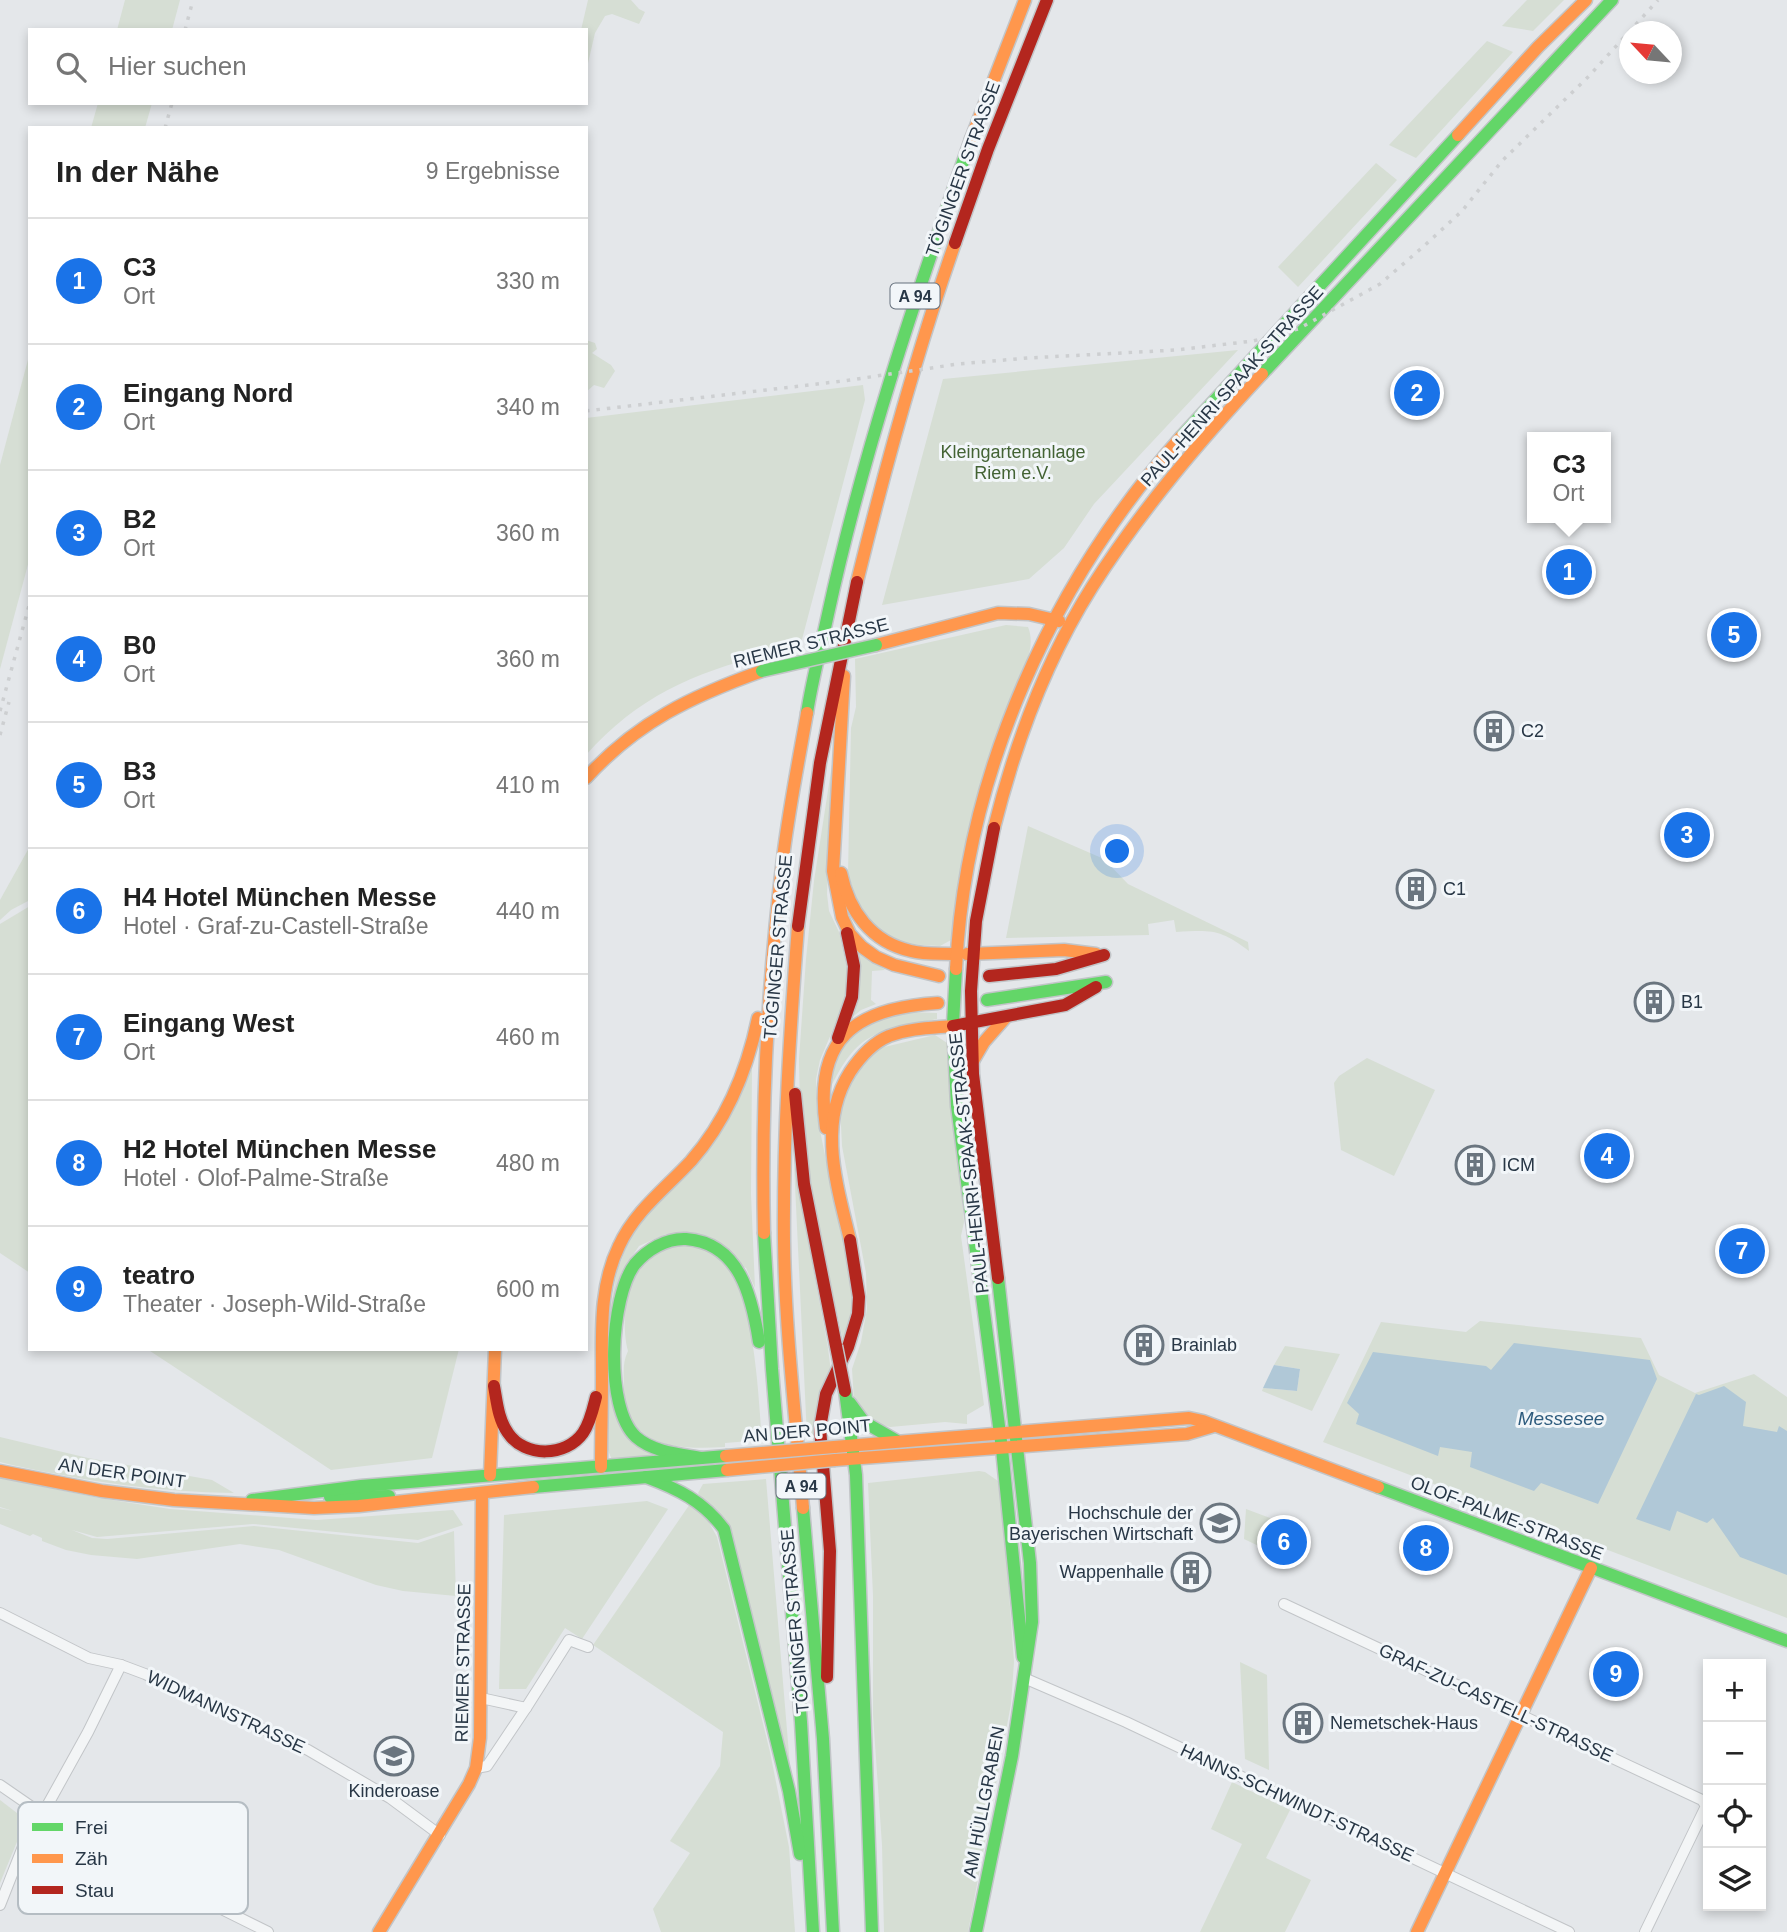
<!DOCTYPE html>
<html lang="de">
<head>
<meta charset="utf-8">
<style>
	body { margin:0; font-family:Arial,sans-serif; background:#f6f6f6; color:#222 }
	.controls { position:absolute; right:21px; bottom:21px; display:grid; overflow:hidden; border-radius:0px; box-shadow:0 4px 10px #0003 }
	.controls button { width:63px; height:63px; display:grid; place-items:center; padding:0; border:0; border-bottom:2px solid #e0e0e0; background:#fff; color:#222; font:35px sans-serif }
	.compass { position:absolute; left:1619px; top:21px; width:63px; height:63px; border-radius:50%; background:#fff; box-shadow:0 4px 10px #0003; rotate:296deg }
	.you { position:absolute; left:1118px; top:852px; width:24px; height:24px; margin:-18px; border:5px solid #fff; border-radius:50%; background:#1a73e8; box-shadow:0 0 0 10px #1a73e833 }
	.badge { display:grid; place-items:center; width:46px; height:46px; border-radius:50%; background:#1a73e8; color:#fff; font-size:23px; font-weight:700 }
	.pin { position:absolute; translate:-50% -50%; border:4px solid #fff; box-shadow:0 2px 7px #0006 }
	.popup { position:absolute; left:1527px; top:432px; width:84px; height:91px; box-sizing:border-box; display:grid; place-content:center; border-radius:0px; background:#fff; filter:drop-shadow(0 2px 5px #0005); font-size:23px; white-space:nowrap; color:#767676 }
	.popup b { font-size:26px; color:#222 }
	.popup::after { content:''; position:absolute; left:50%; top:100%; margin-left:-14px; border:14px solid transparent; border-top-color:#fff }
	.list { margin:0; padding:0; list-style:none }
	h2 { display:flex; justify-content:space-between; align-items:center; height:91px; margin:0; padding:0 28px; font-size:30px }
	h2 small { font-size:23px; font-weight:400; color:#767676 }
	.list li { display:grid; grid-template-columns:46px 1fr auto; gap:21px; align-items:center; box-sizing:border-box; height:126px; padding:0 28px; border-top:2px solid #e0e0e0 }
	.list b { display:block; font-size:26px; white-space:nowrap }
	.list p { margin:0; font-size:23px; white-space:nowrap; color:#767676 }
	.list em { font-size:23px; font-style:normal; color:#767676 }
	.icon { flex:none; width:38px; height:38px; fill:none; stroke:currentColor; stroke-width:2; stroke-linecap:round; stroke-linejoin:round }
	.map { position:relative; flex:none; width:1787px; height:1932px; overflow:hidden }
	.search { position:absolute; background:#fff; box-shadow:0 4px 10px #0003; left:28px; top:28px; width:560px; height:77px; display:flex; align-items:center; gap:18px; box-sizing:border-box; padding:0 24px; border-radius:0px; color:#767676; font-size:26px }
	.panel { position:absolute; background:#fff; box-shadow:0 4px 10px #0003; left:28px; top:126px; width:560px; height:1225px; border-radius:0px }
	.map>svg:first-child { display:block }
	.green { fill:#d6ded4 }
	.water { fill:#b0c8d7 }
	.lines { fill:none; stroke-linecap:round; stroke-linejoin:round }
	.street-casing { stroke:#c2c5c8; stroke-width:12 }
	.fast-casing { stroke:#c2c5c8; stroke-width:15 }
	.slow-casing { stroke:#c2c5c8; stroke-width:15 }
	.jam-casing { stroke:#c2c5c8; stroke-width:15 }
	.street { stroke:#f3f5f6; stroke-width:10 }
	.fast { stroke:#63d668; stroke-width:12 }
	.slow { stroke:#ff974d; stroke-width:12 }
	.jam { stroke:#b3261e; stroke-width:12 }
	.rail { stroke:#cdcfd1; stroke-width:3.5; stroke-dasharray:3.5 7; stroke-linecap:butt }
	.fast-bridge-casing { stroke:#c2c5c8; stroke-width:15; stroke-linecap:butt }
	.slow-bridge-casing { stroke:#c2c5c8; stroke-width:15; stroke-linecap:butt }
	.jam-bridge-casing { stroke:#c2c5c8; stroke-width:15; stroke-linecap:butt }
	.fast-bridge { stroke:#63d668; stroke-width:12 }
	.slow-bridge { stroke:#ff974d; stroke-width:12 }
	.jam-bridge { stroke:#b3261e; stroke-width:12 }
	.labels { text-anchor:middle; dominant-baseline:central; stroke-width:6; stroke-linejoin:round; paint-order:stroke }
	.shield { fill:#f2f6f9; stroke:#65707c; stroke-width:2 }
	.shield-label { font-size:16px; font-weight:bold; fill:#283746 }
	.street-label { font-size:18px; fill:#283746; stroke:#f2f6f9 }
	.park-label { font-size:18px; fill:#436334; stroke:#f2f6f9 }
	.poi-label { font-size:18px; fill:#283746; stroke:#f2f6f9; text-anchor:start }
	.water-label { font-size:19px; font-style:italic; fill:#2e5c7e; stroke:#f2f6f9 }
	.key { fill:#f2f6f9; stroke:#b5bdc3; stroke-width:2 }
	.key-label { font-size:19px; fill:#283746 }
</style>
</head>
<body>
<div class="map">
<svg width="1787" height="1932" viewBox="0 0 1787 1932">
	<rect width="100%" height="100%" fill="#e4e7ea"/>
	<g class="green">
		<polygon points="125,0 180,0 172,30 117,30"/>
		<polygon points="588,0 631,0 639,9 645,12 639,24 612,14 605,16 595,33 586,72 586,30 581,30"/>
		<polygon points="1527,0 1564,0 1533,31 1502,26"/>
		<polygon points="1487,41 1513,52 1416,158 1389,145"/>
		<polygon points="98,103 152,103 145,128 91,128"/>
		<polygon points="1376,163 1397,180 1298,287 1278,267"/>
		<polygon points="586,340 595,343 597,349 592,353 611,365 615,371 604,388 594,385 586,392"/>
		<polygon points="1238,350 1094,504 1064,548 1029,579 882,605 943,379"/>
		<polygon points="30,352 30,557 0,669 0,465"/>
		<path d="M863,385L865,400L800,647C714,665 646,687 586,755V418Z"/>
		<path d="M1006,625L1028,627C1038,651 1018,679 1009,702C990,754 973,806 963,861C957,887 955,914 951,940L940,946L905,944L880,931L859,906L848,874L851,728L856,707L855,659Z"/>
		<polygon points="833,758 827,894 829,911 839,932 848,973 847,996 820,1060 816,1079 817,1116 853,1292 852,1314 843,1340 815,1214 800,1107 799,1059 806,959 814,881"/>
		<path d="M1028,826L1104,859L1128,884L1248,942L1249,951C1220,929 1212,930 1176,932L1174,920L1148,924L1149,935L1006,938Z"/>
		<polygon points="30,846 30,900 11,910 0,920 0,900"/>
		<polygon points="30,906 30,1273 0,1253 0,924"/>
		<polygon points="855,948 885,970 872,971 871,1000 876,1004 861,1010 850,1019"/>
		<path d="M909,1012L937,1013V1019C869,1033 857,1032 826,1097L840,1049L867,1024Z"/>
		<polygon points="935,1035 947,1043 964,1222 961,1236 984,1405 967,1415 967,1424 945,1422 890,1427 876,1423 854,1400 852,1369 861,1342 867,1309 866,1273 842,1146 840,1106 852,1075 880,1048"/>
		<polygon points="1367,1058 1435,1090 1394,1176 1341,1150 1334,1083 1339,1076"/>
		<polygon points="752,1069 751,1194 755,1288 746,1268 666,1234 639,1246 621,1273 614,1413 664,1457 612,1460 608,1450 610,1310 617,1271 629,1240"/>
		<polygon points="794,1164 828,1348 831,1372 814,1436 807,1437"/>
		<path d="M677,1245C690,1246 708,1247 718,1256C755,1287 758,1394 762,1440L725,1443V1447C678,1450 625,1448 624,1388C624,1375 622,1363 628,1351C622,1331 624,1289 636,1271C644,1256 663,1250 677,1245Z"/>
		<polygon points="1480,1321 1641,1338 1659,1375 1695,1393 1754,1374 1787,1397 1787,1618 1323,1442 1381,1322 1466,1332"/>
		<polygon points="1285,1346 1340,1354 1312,1411 1262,1391 1263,1388 1297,1391 1300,1369 1274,1365"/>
		<polygon points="147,1349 459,1349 432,1458 331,1470"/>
		<path d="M0,1437L88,1458L212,1480L234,1493C158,1492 85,1481 12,1465L0,1462Z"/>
		<polygon points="979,1471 985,1472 998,1481 1005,1538 1014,1662 1011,1704 968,1932 884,1932 882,1845 873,1715 873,1596 868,1483"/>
		<polygon points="0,1478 99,1498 170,1509 317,1520 453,1510 463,1525 418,1540 253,1524 97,1537 72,1530 92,1538 107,1539 254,1526 418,1543 454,1531 456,1596 403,1591 376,1585 279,1550 240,1544 137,1559 91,1555 66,1550 42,1541 42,1538 33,1534 30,1536 0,1524 0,1508 13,1511 0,1507"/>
		<polygon points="766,1479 790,1766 737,1553 698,1493 703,1484"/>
		<polygon points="647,1501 668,1509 582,1639 565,1628 526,1689 499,1689 504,1515"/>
		<polygon points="692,1501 705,1515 717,1537 770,1752 789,1847 795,1932 661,1932 653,1909 690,1853 670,1841 720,1766 723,1732 593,1645"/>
		<polygon points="1246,1509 1270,1518 1267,1550 1244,1539"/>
		<polygon points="1240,1662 1267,1675 1269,1770 1245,1759"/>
		<polygon points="1232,1782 1290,1810 1266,1858 1311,1880 1285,1932 1200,1932 1242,1844 1211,1829"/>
		<polygon points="0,1800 26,1820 0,1883"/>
	</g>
	<g class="water">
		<polygon points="1514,1343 1650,1360 1657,1379 1598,1504 1541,1483 1534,1491 1470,1467 1472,1452 1440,1447 1438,1456 1356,1424 1359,1414 1347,1403 1373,1352 1486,1366 1491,1370"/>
		<polygon points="1274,1365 1300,1369 1297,1391 1263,1388"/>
		<polygon points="1724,1386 1746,1402 1743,1426 1777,1432 1779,1426 1787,1431 1787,1575 1740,1557 1713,1518 1707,1523 1677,1511 1670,1531 1636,1519 1696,1394 1699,1395"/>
	</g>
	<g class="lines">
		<defs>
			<g id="street">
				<polyline points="1284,1604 1702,1800 1706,1806 1645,1932"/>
				<polyline points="0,1613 89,1658 121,1665 145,1674 308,1750 390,1798 440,1835"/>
				<polyline points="1024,1678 1126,1722 1569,1932"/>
				<polyline points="481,1698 526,1708 569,1640 588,1647"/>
				<polyline points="476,1768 487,1766 526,1708"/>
				<polyline points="0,1785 42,1814 143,1870 268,1932"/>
				<polyline points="0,1905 26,1839 37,1824 88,1732 121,1665"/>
			</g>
			<g id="fast">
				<polyline points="1262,374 1612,0"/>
				<polyline points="1181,437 1458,135"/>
				<path d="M807,713C812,680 821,647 828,614C863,452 916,295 971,139"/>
				<polyline points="956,969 953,1024 957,1106 1002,1449 1023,1657"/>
				<polyline points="987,1000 1106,982"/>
				<polyline points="764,1233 772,1369 801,1722 813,1932"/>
				<polyline points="845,1391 856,1475 872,1932"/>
				<polyline points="850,1403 864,1422 897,1441"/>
				<path d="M701,1458C679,1454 653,1452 636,1437C604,1408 610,1296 635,1264C647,1250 666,1238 686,1239C740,1243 752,1297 759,1342"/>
				<path d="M646,1477C678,1489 703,1501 724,1529L789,1791L800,1854"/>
				<polyline points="533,1487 727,1470"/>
				<polyline points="1378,1487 1787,1641"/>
				<polyline points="330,1497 389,1496"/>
				<polyline points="252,1500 361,1486 726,1456"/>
				<polyline points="803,1508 823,1739 833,1932"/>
				<polyline points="976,1932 1012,1756 1032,1622 1030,1563 998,1278"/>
			</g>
			<g id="slow">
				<polyline points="1458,135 1538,47 1586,0"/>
				<polyline points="971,139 1025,0"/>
				<path d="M857,582C885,468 916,354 955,243"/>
				<polyline points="876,645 998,613 1029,614 1059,621"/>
				<polyline points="844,676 833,871 842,917 850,934 862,947 876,957 894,965 939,976"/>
				<path d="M586,778C637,722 692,696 762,671"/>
				<path d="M994,828C1015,744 1046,660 1092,587C1141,510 1200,441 1262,374"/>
				<path d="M841,873C849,911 871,942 911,951C926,955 941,953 956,954"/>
				<path d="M798,926C790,1031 783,1136 784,1241C785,1330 796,1419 803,1508"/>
				<polyline points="967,954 1064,950 1096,954"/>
				<path d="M956,969C965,774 1052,582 1181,437"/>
				<polyline points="973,1061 984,1042 1006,1017"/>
				<path d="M826,1128C813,1039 854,1008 938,1003"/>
				<path d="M764,1233C761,1105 768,977 784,850C790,804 799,758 807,713"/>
				<path d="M850,1240C837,1185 817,1124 850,1072C860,1057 872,1043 889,1036C910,1028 931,1028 953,1026"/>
				<polyline points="834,1447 1189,1418 1203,1421 1378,1487"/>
				<polyline points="835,1460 1187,1434 1214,1426"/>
				<path d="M601,1467C601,1437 602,1407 602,1376C602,1332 599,1287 619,1246C635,1211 666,1188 691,1161C727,1120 747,1071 758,1018"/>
				<polyline points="0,1471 102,1491 174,1500 314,1508 359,1506 533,1487"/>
				<polyline points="490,1475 495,1349"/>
				<polyline points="379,1932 469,1784 476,1768 480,1738 482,1493"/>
				<polyline points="1417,1932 1591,1568"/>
			</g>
			<g id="jam">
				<polyline points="955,243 988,149 1047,0"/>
				<polyline points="994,828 976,921 971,991 973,1074 998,1278"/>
				<polyline points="798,926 820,763 857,582"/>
				<polyline points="989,976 1056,969 1104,955"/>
				<polyline points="953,1026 1065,1005 1096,987"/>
				<polyline points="838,1038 852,997 854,966 847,933"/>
				<polyline points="795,1094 804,1184 836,1346"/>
				<path d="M494,1386C497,1402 498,1419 508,1433C525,1458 566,1457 583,1433C590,1423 593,1409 596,1397"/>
				<polyline points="827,1677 830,1551 820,1428 826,1394 848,1347 858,1314 859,1297 850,1240"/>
			</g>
		</defs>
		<use href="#street" class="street-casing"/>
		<use href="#fast" class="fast-casing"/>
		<use href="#slow" class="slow-casing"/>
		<use href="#jam" class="jam-casing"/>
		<use href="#street" class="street"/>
		<use href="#fast" class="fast"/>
		<use href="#slow" class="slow"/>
		<use href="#jam" class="jam"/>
		<g class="rail">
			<polyline points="185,30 193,0"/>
			<polyline points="165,128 172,103"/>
			<polyline points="586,411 843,381 958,364 1028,358 1176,350 1253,341 1298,329 1380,284 1424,246 1462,211 1502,161 1589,76 1658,0"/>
			<polyline points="0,711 30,602"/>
			<polyline points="0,735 9,702"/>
		</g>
		<defs>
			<polyline id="fast-bridge" points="762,671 876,645"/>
			<g id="slow-bridge">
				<polyline points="726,1456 834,1447"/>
				<polyline points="727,1470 835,1460"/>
			</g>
			<polyline id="jam-bridge" points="836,1346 845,1391"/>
		</defs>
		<use href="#fast-bridge" class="fast-bridge-casing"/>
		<use href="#slow-bridge" class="slow-bridge-casing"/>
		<use href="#jam-bridge" class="jam-bridge-casing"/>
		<use href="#fast-bridge" class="fast-bridge"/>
		<use href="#slow-bridge" class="slow-bridge"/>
		<use href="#jam-bridge" class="jam-bridge"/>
	</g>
	<defs>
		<symbol id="building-ring" viewBox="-11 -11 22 22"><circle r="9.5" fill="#f2f6f9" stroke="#6a757f" stroke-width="1.5"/><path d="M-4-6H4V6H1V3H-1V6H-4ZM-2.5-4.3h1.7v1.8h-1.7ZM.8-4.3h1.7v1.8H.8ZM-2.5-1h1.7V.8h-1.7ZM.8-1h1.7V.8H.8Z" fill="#6a757f"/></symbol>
		<symbol id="university-ring" viewBox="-11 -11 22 22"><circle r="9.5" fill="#f2f6f9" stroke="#6a757f" stroke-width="1.5"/><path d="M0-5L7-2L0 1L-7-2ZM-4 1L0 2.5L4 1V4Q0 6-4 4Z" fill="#6a757f"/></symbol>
		<symbol id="school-ring" viewBox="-11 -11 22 22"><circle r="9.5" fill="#f2f6f9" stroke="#6a757f" stroke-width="1.5"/><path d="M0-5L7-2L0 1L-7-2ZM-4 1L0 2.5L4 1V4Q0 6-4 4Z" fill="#6a757f"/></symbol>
	</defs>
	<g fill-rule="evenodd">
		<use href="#building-ring" x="1472" y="709" width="44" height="44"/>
		<use href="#building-ring" x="1394" y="867" width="44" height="44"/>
		<use href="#building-ring" x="1632" y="980" width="44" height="44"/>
		<use href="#building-ring" x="1453" y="1143" width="44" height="44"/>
		<use href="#building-ring" x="1122" y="1323" width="44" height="44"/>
		<use href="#university-ring" x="1198" y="1501" width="44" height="44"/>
		<use href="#building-ring" x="1169" y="1550" width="44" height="44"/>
		<use href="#building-ring" x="1281" y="1701" width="44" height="44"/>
		<use href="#school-ring" x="372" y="1734" width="44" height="44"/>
	</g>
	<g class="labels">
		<g class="shield">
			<rect x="890.5" y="283.5" width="49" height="25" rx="5"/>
			<rect x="776.5" y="1473.5" width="49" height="25" rx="5"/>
		</g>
		<g class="shield-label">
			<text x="915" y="296">A 94</text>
			<text x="801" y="1486">A 94</text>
		</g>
		<g class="street-label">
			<text transform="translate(963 169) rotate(-70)">TÖGINGER STRASSE</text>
			<text transform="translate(1232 386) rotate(-48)">PAUL-HENRI-SPAAK-STRASSE</text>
			<text transform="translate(811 643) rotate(-14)">RIEMER STRASSE</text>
			<text transform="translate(778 947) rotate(-85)">TÖGINGER STRASSE</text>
			<text transform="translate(969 1163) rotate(-96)">PAUL-HENRI-SPAAK-STRASSE</text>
			<text transform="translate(807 1431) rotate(-5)">AN DER POINT</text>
			<text transform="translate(122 1473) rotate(8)">AN DER POINT</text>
			<text transform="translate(1507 1518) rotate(21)">OLOF-PALME-STRASSE</text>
			<text transform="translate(795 1621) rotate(-95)">TÖGINGER STRASSE</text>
			<text transform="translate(463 1663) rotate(-89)">RIEMER STRASSE</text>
			<text transform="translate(1496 1703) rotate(25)">GRAF-ZU-CASTELL-STRASSE</text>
			<text transform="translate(226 1712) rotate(25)">WIDMANNSTRASSE</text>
			<text transform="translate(984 1802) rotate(-79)">AM HÜLLGRABEN</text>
			<text transform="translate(1297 1803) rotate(25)">HANNS-SCHWINDT-STRASSE</text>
		</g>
		<g class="park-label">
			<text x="1013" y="452">Kleingartenanlage<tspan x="1013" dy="21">Riem e.V.</tspan></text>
		</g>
		<g class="poi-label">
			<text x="1521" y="731">C2</text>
			<text x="1443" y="889">C1</text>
			<text x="1681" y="1002">B1</text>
			<text x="1502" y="1165">ICM</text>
			<text x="1171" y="1345">Brainlab</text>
			<text x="1193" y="1513" text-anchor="end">Hochschule der<tspan x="1193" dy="21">Bayerischen Wirtschaft</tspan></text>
			<text x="1164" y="1572" text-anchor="end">Wappenhalle</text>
			<text x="1330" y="1723">Nemetschek-Haus</text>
			<text x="394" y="1791" text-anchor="middle">Kinderoase</text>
		</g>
		<g class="water-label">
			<text x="1561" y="1418">Messesee</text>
		</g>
	</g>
	<rect x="18" y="1802" width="230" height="112" rx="10" class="key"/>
	<rect x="32" y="1823" width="31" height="8" fill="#63d668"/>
	<rect x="32" y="1854" width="31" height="9" fill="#ff974d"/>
	<rect x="32" y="1886" width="31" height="8" fill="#b3261e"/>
	<g class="key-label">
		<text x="75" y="1834">Frei</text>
		<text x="75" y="1865">Zäh</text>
		<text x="75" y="1897">Stau</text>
	</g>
</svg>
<div class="controls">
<button>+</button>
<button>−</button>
<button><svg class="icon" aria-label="locate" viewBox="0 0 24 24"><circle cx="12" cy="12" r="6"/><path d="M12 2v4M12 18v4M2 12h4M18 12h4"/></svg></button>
<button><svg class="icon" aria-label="layers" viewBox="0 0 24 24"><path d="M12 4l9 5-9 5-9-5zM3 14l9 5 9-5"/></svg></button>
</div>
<svg class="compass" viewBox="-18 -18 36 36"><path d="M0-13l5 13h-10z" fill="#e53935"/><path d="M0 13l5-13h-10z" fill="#767676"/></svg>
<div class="you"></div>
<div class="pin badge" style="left:1569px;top:572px">1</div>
<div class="popup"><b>C3</b>Ort</div>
<div class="pin badge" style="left:1417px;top:393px">2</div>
<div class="pin badge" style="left:1687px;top:835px">3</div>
<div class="pin badge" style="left:1607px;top:1156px">4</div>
<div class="pin badge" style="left:1734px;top:635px">5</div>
<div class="pin badge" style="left:1284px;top:1542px">6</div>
<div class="pin badge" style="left:1742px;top:1251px">7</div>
<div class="pin badge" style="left:1426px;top:1548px">8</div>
<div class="pin badge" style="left:1616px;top:1674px">9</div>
<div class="search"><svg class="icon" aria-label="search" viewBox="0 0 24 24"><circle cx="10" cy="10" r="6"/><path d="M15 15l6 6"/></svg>Hier suchen</div>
<section class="panel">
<h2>In der Nähe<small>9 Ergebnisse</small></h2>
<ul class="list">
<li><span class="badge">1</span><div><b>C3</b><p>Ort</p></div><em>330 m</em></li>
<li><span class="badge">2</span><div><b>Eingang Nord</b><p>Ort</p></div><em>340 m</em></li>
<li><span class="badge">3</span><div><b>B2</b><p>Ort</p></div><em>360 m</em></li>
<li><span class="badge">4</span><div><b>B0</b><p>Ort</p></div><em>360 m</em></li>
<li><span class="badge">5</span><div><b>B3</b><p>Ort</p></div><em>410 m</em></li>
<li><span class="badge">6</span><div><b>H4 Hotel München Messe</b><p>Hotel · Graf-zu-Castell-Straße</p></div><em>440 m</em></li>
<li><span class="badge">7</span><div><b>Eingang West</b><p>Ort</p></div><em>460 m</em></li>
<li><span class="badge">8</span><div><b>H2 Hotel München Messe</b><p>Hotel · Olof-Palme-Straße</p></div><em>480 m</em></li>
<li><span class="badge">9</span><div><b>teatro</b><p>Theater · Joseph-Wild-Straße</p></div><em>600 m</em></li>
</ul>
</section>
</div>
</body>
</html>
